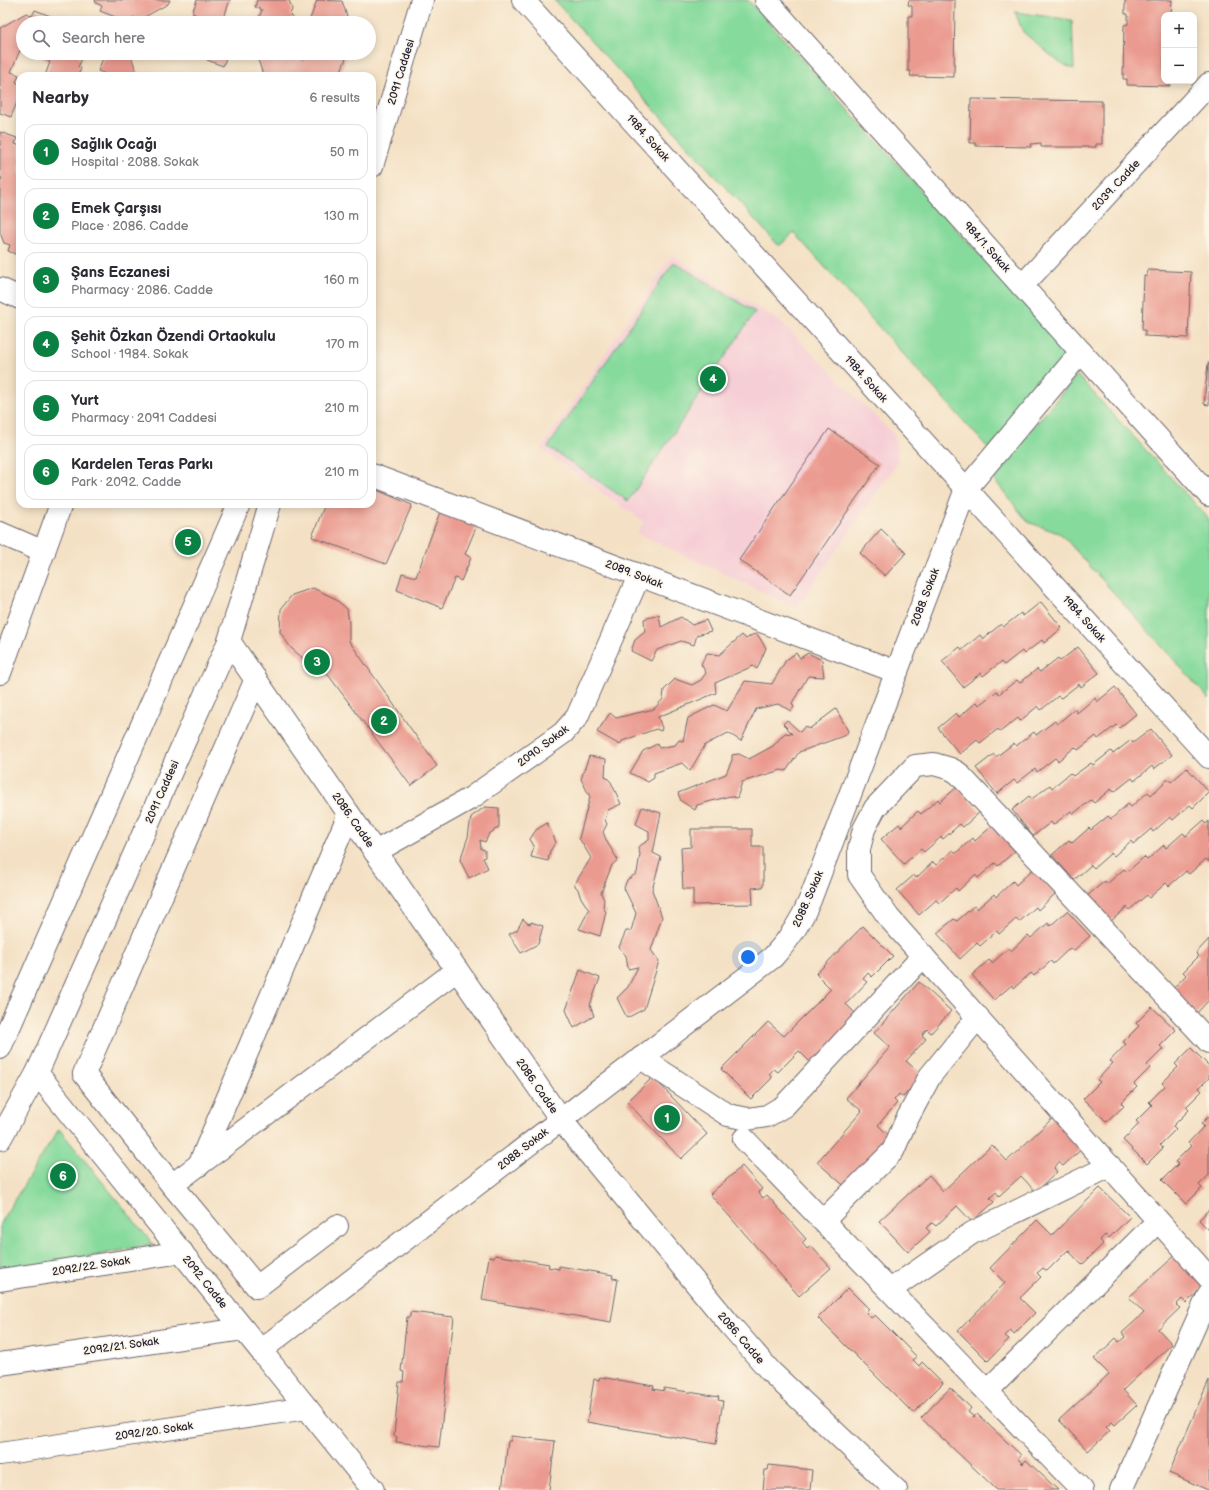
<!DOCTYPE html>
<html lang="en">
<head>
<meta charset="utf-8">
<style>
	body { margin:0; font-family:"Balsamiq Sans",sans-serif; background:#f2f2f3; color:#2b2b33 }
	.controls { position:absolute; right:12px; top:12px; display:grid; overflow:hidden; border-radius:8px; box-shadow:0 2px 10px #0003 }
	.controls button { width:36px; height:36px; display:grid; place-items:center; padding:0; border:0; border-bottom:1px solid #e1e1e2; background:#fff; color:#2b2b33; font:20px sans-serif }
	.you { position:absolute; left:748px; top:957px; width:14px; height:14px; margin:-10px; border:3px solid #fff; border-radius:50%; background:#1a73e8; box-shadow:0 0 0 6px #1a73e833 }
	.badge { display:grid; place-items:center; width:26px; height:26px; border-radius:50%; background:#0b8043; color:#fff; font-size:13px; font-weight:700 }
	.pin { position:absolute; translate:-50% -50%; border:2px solid #fff; box-shadow:0 1px 4px #0006 }
	.list { margin:0; padding:0; list-style:none }
	h2 { display:flex; justify-content:space-between; align-items:center; height:52px; margin:0; padding:0 16px; font-size:17px }
	h2 small { font-size:13px; font-weight:400; color:#7c7c81 }
	.list li { display:grid; grid-template-columns:26px 1fr auto; gap:12px; align-items:center; box-sizing:border-box; height:56px; margin:0 8px 8px; padding:0 8px; border:1px solid #e1e1e2; border-radius:12px }
	.list b { display:block; font-size:15px; white-space:nowrap }
	.list p { margin:0; font-size:13px; white-space:nowrap; color:#7c7c81 }
	.list em { font-size:13px; font-style:normal; color:#7c7c81 }
	.icon { flex:none; width:22px; height:22px; fill:none; stroke:currentColor; stroke-width:2; stroke-linecap:round; stroke-linejoin:round }
	.map { position:relative; flex:none; width:1209px; height:1490px; overflow:hidden }
	.search { position:absolute; background:#fff; box-shadow:0 2px 10px #0003; left:16px; top:16px; width:360px; height:44px; display:flex; align-items:center; gap:10px; box-sizing:border-box; padding:0 14px; border-radius:22px; color:#7c7c81; font-size:15px }
	.panel { position:absolute; background:#fff; box-shadow:0 2px 10px #0003; left:16px; top:72px; width:360px; height:436px; border-radius:12px }
	.map>svg:first-child { display:block }
	.built { fill:#f6cfd6 }
	.green { fill:#86da9c; stroke:#547e6c }
	.building { fill:#eb9a8f }
	.lines { fill:none; stroke-linecap:round; stroke-linejoin:round }
	.minor-casing { stroke:#6c656b; stroke-width:24 }
	.minor { stroke:#fff; stroke-width:22 }
	.labels { text-anchor:middle; dominant-baseline:central; stroke-width:3; stroke-linejoin:round; paint-order:stroke }
	.street-label { font-size:11px; fill:#22223b; stroke:#fcf5e5 }
</style>
</head>
<body>
<div class="map">
<svg width="1209" height="1490" viewBox="0 0 1209 1490">
	<rect width="100%" height="100%" fill="#fcf5e5"/>
	<filter id="ink" filterUnits="userSpaceOnUse"><feTurbulence type="fractalNoise" baseFrequency=".025" numOctaves="2"/><feDisplacementMap in="SourceGraphic" scale="8" xChannelSelector="R" yChannelSelector="G"/><feConvolveMatrix kernelMatrix="1 2 1 2 8 2 1 2 1" color-interpolation-filters="sRGB"/></filter>
	<filter id="wash" filterUnits="userSpaceOnUse"><feTurbulence type="fractalNoise" baseFrequency=".012" numOctaves="4" result="noise"/><feDisplacementMap in="SourceGraphic" scale="16" xChannelSelector="R" yChannelSelector="G"/><feGaussianBlur stdDeviation="0.9" result="paint"/><feColorMatrix in="noise" values="0 0 0 0 0 0 0 0 0 0 0 0 0 0 0 0 0 1.4 0 .05"/><feComposite in="paint" operator="in"/></filter>
	<g filter="url(#wash)">
		<rect width="100%" height="100%" fill="#f4e1c5"/>
		<polygon class="built" points="672,255 782,323 895,436 898,462 797,608 637,533 644,522 541,449"/>
		<g class="green">
			<polygon points="554,0 748,0 1069,353 989,449 794,233 779,246"/>
			<polygon points="1015,12 1072,20 1074,69 1060,63 1023,32"/>
			<polygon points="674,262 755,312 628,501 548,447"/>
			<polygon points="1077,375 1209,519 1209,699 1061,534 1028,522 992,477"/>
			<polygon points="59,1129 153,1244 0,1275 0,1223"/>
		</g>
		<g id="blocks">
			<g class="building">
				<polygon points="95,0 170,0 168,4 139,20 133,17 131,23 100,11 102,6 96,3"/>
				<polygon points="197,0 230,0 223,20 230,23 193,23 195,14 192,13"/>
				<polygon points="257,0 289,0 292,9 290,15 293,17 290,23 257,23 262,10 255,7"/>
				<polygon points="317,0 342,1 349,23 317,23 310,19"/>
				<polygon points="909,0 955,0 954,77 910,76 911,71 908,71 908,16 912,16 912,6 908,5"/>
				<polygon points="1125,0 1172,0 1171,15 1164,15 1164,81 1170,81 1170,86 1127,85 1127,79 1123,79 1124,25 1128,24 1128,14 1125,14"/>
				<polygon points="35,10 68,23 23,23 23,51 20,50 11,72 19,75 16,82 20,84 20,95 11,117 0,113 0,28 26,13 32,16"/>
				<polygon points="45,53 78,53 81,61 78,67 81,68 78,76 45,76 50,62 43,59"/>
				<polygon points="105,53 130,53 138,76 105,76 106,74 98,71"/>
				<polygon points="210,53 228,53 223,66 207,60"/>
				<polygon points="256,53 288,53 303,60 306,53 313,55 314,53 348,53 341,71 338,70 335,76 267,76 263,75"/>
				<polygon points="971,99 1102,101 1102,144 1096,144 1096,147 1041,147 1041,143 1031,144 1031,147 976,146 976,143 970,143"/>
				<polygon points="0,132 17,138 15,144 20,146 20,256 8,251 10,245 4,243 0,233 0,184 2,178 0,177"/>
				<polygon points="1148,270 1191,272 1188,338 1145,336 1145,330 1142,330 1144,276 1147,276"/>
				<polygon points="1208,363 1209,363 1209,405 1204,404"/>
				<polygon points="829,429 880,464 790,595 739,560"/>
				<polygon points="372,488 412,505 386,564 312,537 325,504 372,504"/>
				<polygon points="441,509 477,525 465,554 471,558 461,581 455,578 442,608 397,590 402,573 416,577"/>
				<polygon points="881,529 906,553 885,576 860,553"/>
				<polygon points="313,588 334,598 347,609 349,623 349,641 437,766 411,786 329,676 305,660 291,648 280,632 281,609 292,595"/>
				<polygon points="1041,602 1062,628 1044,643 1042,640 1024,654 1022,651 1004,665 1001,662 983,676 981,673 963,687 942,661 960,647 962,650 980,635 983,639 1001,624 1003,627 1021,613 1023,616"/>
				<polygon points="659,615 661,627 681,617 692,625 706,620 711,631 697,635 694,645 681,641 657,650 651,661 631,651 635,640 645,632 644,619"/>
				<polygon points="757,634 766,648 757,669 753,666 715,683 716,693 658,717 662,728 661,731 656,729 622,741 620,745 597,732 610,713 616,718 654,709 663,699 664,690 675,679 692,685 701,680 706,673 701,664 707,653 719,655 742,635 746,639 752,635"/>
				<polygon points="1078,647 1099,673 1081,687 1079,684 1061,698 1058,696 1041,710 1038,706 1020,721 1018,718 1000,732 998,729 980,743 977,740 960,754 938,728 956,713 959,717 977,702 979,705 997,691 999,694 1017,680 1020,683 1037,669 1040,672 1058,658 1060,661"/>
				<polygon points="796,653 800,658 808,653 822,660 824,677 808,676 792,703 794,707 791,711 778,704 756,709 741,741 728,733 705,745 690,771 682,763 654,773 654,778 648,782 630,773 643,751 657,744 659,748 675,745 679,740 683,741 688,718 714,705 727,711 745,681 772,684 786,660"/>
				<polygon points="1115,687 1136,714 1119,728 1116,725 1098,739 1096,736 1078,750 1075,747 1058,761 1055,758 1037,772 1035,769 1017,783 1014,780 997,794 976,768 994,754 996,757 1014,743 1016,746 1034,732 1036,735 1055,721 1057,724 1075,709 1077,713 1095,698 1097,702"/>
				<polygon points="836,709 848,731 846,735 799,752 786,771 781,770 742,782 737,798 730,796 697,805 695,810 681,801 678,793 726,774 732,760 732,755 739,754 749,759 773,746 785,733 793,734 783,724 787,720 800,732 805,726 809,729"/>
				<polygon points="1151,729 1172,755 1154,769 1152,766 1134,781 1132,778 1114,792 1111,789 1094,803 1091,800 1073,814 1071,811 1053,825 1051,822 1033,836 1012,810 1029,796 1032,799 1050,785 1052,788 1070,773 1073,776 1091,763 1093,765 1111,751 1113,754 1131,740 1133,743"/>
				<polygon points="589,756 606,759 605,776 611,782 621,804 608,810 605,820 607,824 603,832 607,842 618,860 612,865 601,893 604,900 603,907 606,912 600,936 579,929 589,910 580,896 578,889 574,885 591,858 579,838 590,797 581,779"/>
				<polygon points="1187,768 1209,792 1193,808 1190,805 1173,820 1170,817 1153,832 1151,829 1133,844 1131,841 1114,856 1111,853 1094,868 1091,865 1074,880 1052,855 1069,840 1072,843 1089,828 1091,830 1108,816 1111,819 1128,804 1131,807 1148,792 1151,795 1168,779 1171,782"/>
				<polygon points="957,787 980,812 963,827 960,824 943,839 941,837 924,852 921,849 904,864 881,839 899,824 901,827 918,811 921,814 938,799 940,802"/>
				<polygon points="485,807 499,808 499,827 489,834 485,842 480,840 481,849 485,850 485,857 483,858 488,868 469,878 460,860 468,837 471,817"/>
				<polygon points="642,807 661,813 653,853 661,857 652,890 662,917 651,950 659,961 644,1009 627,1018 617,998 628,987 638,967 628,969 626,956 619,947 626,931 631,931 636,913 624,888 627,880 637,873 640,854 638,847 649,840 649,831 636,824"/>
				<polygon points="1203,821 1206,824 1209,821 1209,862 1206,859 1189,874 1186,871 1169,886 1166,883 1149,898 1147,895 1129,910 1127,907 1110,922 1087,896 1105,881 1107,884 1124,869 1127,872 1144,857 1147,860 1164,845 1166,848 1183,833 1186,836"/>
				<polygon points="547,823 556,842 550,851 548,861 531,857 534,846 530,839 536,830"/>
				<polygon points="992,826 1015,851 998,866 995,863 978,878 975,875 958,891 956,888 939,903 936,900 919,915 897,890 914,875 916,878 933,862 936,865 953,850 956,853 973,838 975,841"/>
				<polygon points="691,829 752,829 752,847 763,847 763,887 752,888 753,904 693,905 693,889 683,889 681,848 691,847"/>
				<polygon points="1033,869 1055,894 1038,910 1036,907 1019,922 1016,919 999,934 997,931 980,946 977,943 960,959 937,933 954,919 957,921 974,906 977,909 994,894 996,897 1013,881 1016,885"/>
				<polygon points="1067,911 1090,936 1073,951 1070,948 1053,964 1051,961 1034,976 1031,973 1014,988 1012,985 994,1000 972,975 989,960 992,963 1009,948 1011,951 1028,935 1031,938 1048,923 1050,926"/>
				<polygon points="523,919 527,923 531,924 531,922 543,926 538,944 521,953 509,934 517,930"/>
				<polygon points="863,926 893,956 872,977 868,973 863,979 867,982 846,1004 861,1019 814,1066 799,1051 778,1072 774,1069 769,1074 772,1078 751,1099 721,1069 768,1022 784,1036 831,989 816,974"/>
				<polygon points="1209,939 1209,1000 1195,1015 1171,991 1186,975 1183,972 1199,956 1196,953"/>
				<polygon points="580,970 600,978 590,1005 594,1016 574,1028 566,1010"/>
				<polygon points="919,982 951,1011 931,1033 927,1029 922,1035 926,1039 906,1061 922,1075 903,1097 899,1094 894,1100 897,1103 878,1125 894,1140 849,1190 817,1162 862,1111 846,1098 890,1047 874,1033"/>
				<polygon points="1152,1007 1176,1030 1160,1046 1163,1049 1147,1065 1150,1068 1134,1084 1137,1087 1121,1103 1124,1106 1107,1122 1083,1099 1100,1082 1097,1080 1113,1063 1110,1061 1126,1044 1123,1042 1139,1026 1136,1023"/>
				<polygon points="1191,1048 1209,1066 1209,1078 1199,1088 1202,1091 1186,1107 1189,1110 1173,1126 1176,1129 1160,1145 1163,1148 1147,1164 1123,1140 1139,1124 1136,1121 1152,1105 1149,1102 1165,1086 1162,1083 1178,1067 1175,1064"/>
				<polygon points="653,1077 707,1134 681,1159 627,1102"/>
				<polygon points="1056,1115 1085,1146 1063,1166 1059,1162 1054,1168 1057,1172 1036,1192 1021,1176 999,1196 996,1192 990,1198 994,1202 972,1222 957,1206 936,1226 932,1223 926,1228 930,1232 908,1252 879,1221 929,1175 943,1191 992,1145 1007,1161"/>
				<polygon points="1209,1116 1209,1175 1199,1185 1202,1188 1186,1204 1162,1180 1178,1164 1175,1162 1191,1146 1188,1143 1204,1126 1201,1124"/>
				<polygon points="742,1166 762,1189 758,1192 763,1198 767,1195 806,1239 802,1243 807,1249 811,1246 831,1268 799,1296 710,1194"/>
				<polygon points="1100,1188 1130,1217 1109,1238 1105,1235 1100,1240 1103,1244 1082,1265 1068,1250 1047,1271 1043,1268 1037,1273 1041,1277 1020,1298 1035,1313 1014,1334 1011,1330 1005,1336 1009,1339 988,1361 958,1331 1005,1283 990,1268 1037,1220 1052,1235"/>
				<polygon points="1209,1209 1209,1230 1199,1220"/>
				<polygon points="1179,1252 1207,1283 1186,1303 1182,1299 1176,1305 1180,1308 1158,1329 1172,1344 1123,1390 1137,1405 1115,1425 1112,1422 1106,1427 1110,1431 1088,1451 1059,1420 1109,1374 1094,1359 1116,1338 1119,1342 1125,1337 1122,1333 1144,1313 1129,1297"/>
				<polygon points="495,1255 549,1264 548,1267 559,1269 559,1266 613,1275 612,1278 618,1279 611,1322 482,1300 489,1257 494,1258"/>
				<polygon points="848,1288 869,1309 866,1313 871,1318 875,1315 917,1357 913,1360 919,1366 922,1362 943,1383 913,1413 818,1318"/>
				<polygon points="410,1312 454,1317 439,1447 396,1442 397,1437 394,1436 399,1382 403,1382 404,1372 401,1371 407,1317 410,1317"/>
				<polygon points="600,1377 654,1386 653,1389 664,1391 664,1388 719,1397 718,1400 723,1401 716,1444 587,1422 594,1379 599,1380"/>
				<polygon points="1209,1380 1209,1487 1208,1490 1169,1473"/>
				<polygon points="950,1388 971,1408 968,1412 974,1417 977,1414 1021,1455 1017,1458 1023,1464 1026,1460 1058,1490 997,1490 921,1418"/>
				<polygon points="511,1436 555,1441 549,1490 502,1490 508,1441 511,1441"/>
				<polygon points="769,1465 812,1470 810,1490 763,1490 765,1470 768,1470"/>
			</g>
		</g>
	</g>
	<g filter="url(#ink)">
		<use href="#blocks" fill-opacity="0" stroke="#6c656b" stroke-width="1"/>
		<g class="lines">
			<defs>
				<g id="minor">
					<polyline points="523,0 1209,757"/>
					<polyline points="766,0 1209,495"/>
					<polyline points="372,166 422,0"/>
					<polyline points="1022,286 1209,84"/>
					<polyline points="0,289 20,298"/>
					<polyline points="372,475 897,672"/>
					<polyline points="0,533 44,552"/>
					<polyline points="229,641 561,1120 731,1326 771,1372 896,1490"/>
					<polyline points="0,673 61,504"/>
					<polyline points="256,679 84,1074 172,1185 257,1287 337,1226"/>
					<polyline points="375,852 471,798 563,733 577,717 639,576"/>
					<polyline points="1209,1042 958,773 951,769 934,764 915,766 875,808 864,829 859,849 859,875 889,918 1209,1278"/>
					<polyline points="0,1048 239,504"/>
					<polyline points="641,1058 728,1115 748,1119 767,1116 784,1106 923,956"/>
					<polyline points="37,1073 373,1490"/>
					<polyline points="0,1139 37,1073 229,641 270,504"/>
					<polyline points="744,1139 1082,1490"/>
					<polyline points="199,1165 349,814"/>
					<polyline points="172,1185 457,970"/>
					<polyline points="823,1221 893,1151 905,1123 930,1076 978,1017"/>
					<polyline points="0,1280 182,1252"/>
					<polyline points="890,1290 972,1233 1110,1166"/>
					<path d="M261,1350L773,957C789,940 801,922 810,900L966,489L1081,352"/>
					<polyline points="0,1364 243,1329"/>
					<polyline points="987,1391 1158,1221"/>
					<polyline points="0,1454 307,1408"/>
					<polyline points="1121,1490 1209,1294"/>
				</g>
			</defs>
			<use href="#minor" class="minor-casing"/>
			<use href="#minor" class="minor"/>
		</g>
	</g>
	<g class="labels">
		<g class="street-label">
			<text transform="translate(401 72) rotate(-73)">2091 Caddesi</text>
			<text transform="translate(648 138) rotate(48)">1984. Sokak</text>
			<text transform="translate(1116 185) rotate(-47)">2039. Cadde</text>
			<text transform="translate(987 247) rotate(48)">984/1. Sokak</text>
			<text transform="translate(866 379) rotate(48)">1984. Sokak</text>
			<text transform="translate(634 574) rotate(21)">2089. Sokak</text>
			<text transform="translate(925 597) rotate(-69)">2088. Sokak</text>
			<text transform="translate(1084 619) rotate(48)">1984. Sokak</text>
			<text transform="translate(543 746) rotate(-37)">2090. Sokak</text>
			<text transform="translate(162 792) rotate(-66)">2091 Caddesi</text>
			<text transform="translate(353 820) rotate(55)">2086. Cadde</text>
			<text transform="translate(808 899) rotate(-66)">2088. Sokak</text>
			<text transform="translate(537 1086) rotate(55)">2086. Cadde</text>
			<text transform="translate(523 1149) rotate(-38)">2088. Sokak</text>
			<text transform="translate(91 1266) rotate(-9)">2092/22. Sokak</text>
			<text transform="translate(205 1282) rotate(51)">2092. Cadde</text>
			<text transform="translate(741 1338) rotate(49)">2086. Cadde</text>
			<text transform="translate(121 1346) rotate(-8)">2092/21. Sokak</text>
			<text transform="translate(154 1431) rotate(-8)">2092/20. Sokak</text>
		</g>
	</g>
</svg>
<div class="controls">
<button>+</button>
<button>−</button>
</div>
<div class="you"></div>
<div class="pin badge" style="left:667px;top:1118px">1</div>
<div class="pin badge" style="left:384px;top:721px">2</div>
<div class="pin badge" style="left:317px;top:662px">3</div>
<div class="pin badge" style="left:713px;top:379px">4</div>
<div class="pin badge" style="left:188px;top:542px">5</div>
<div class="pin badge" style="left:63px;top:1176px">6</div>
<div class="search"><svg class="icon" aria-label="search" viewBox="0 0 24 24"><circle cx="10" cy="10" r="6"/><path d="M15 15l6 6"/></svg>Search here</div>
<section class="panel">
<h2>Nearby<small>6 results</small></h2>
<ul class="list">
<li><span class="badge">1</span><div><b>Sağlık Ocağı</b><p>Hospital · 2088. Sokak</p></div><em>50 m</em></li>
<li><span class="badge">2</span><div><b>Emek Çarşısı</b><p>Place · 2086. Cadde</p></div><em>130 m</em></li>
<li><span class="badge">3</span><div><b>Şans Eczanesi</b><p>Pharmacy · 2086. Cadde</p></div><em>160 m</em></li>
<li><span class="badge">4</span><div><b>Şehit Özkan Özendi Ortaokulu</b><p>School · 1984. Sokak</p></div><em>170 m</em></li>
<li><span class="badge">5</span><div><b>Yurt</b><p>Pharmacy · 2091 Caddesi</p></div><em>210 m</em></li>
<li><span class="badge">6</span><div><b>Kardelen Teras Parkı</b><p>Park · 2092. Cadde</p></div><em>210 m</em></li>
</ul>
</section>
</div>
</body>
</html>
